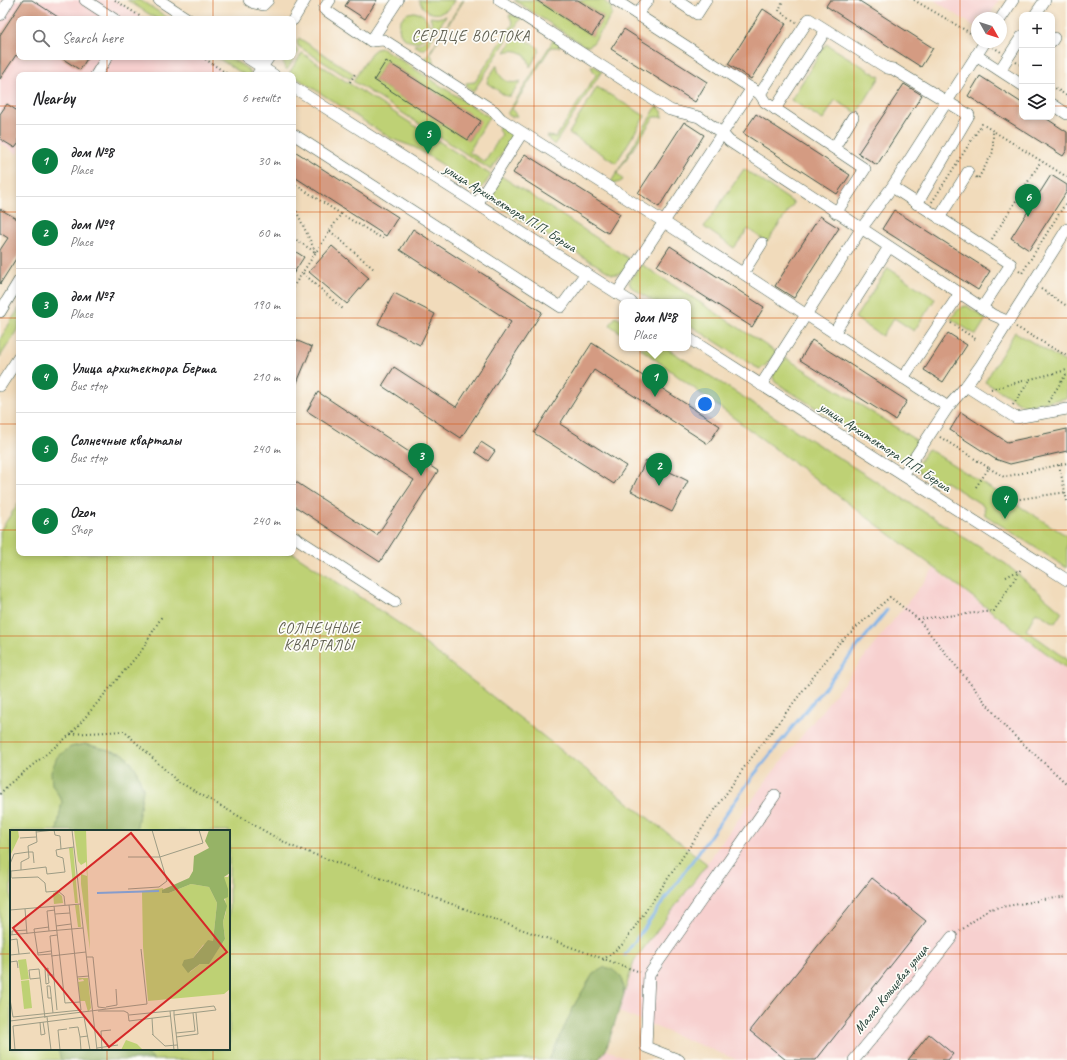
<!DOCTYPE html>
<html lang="en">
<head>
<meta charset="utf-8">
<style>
	body { margin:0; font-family:Caveat,sans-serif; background:#f2f2f2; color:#202124 }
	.controls { position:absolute; right:12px; top:12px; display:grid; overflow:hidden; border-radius:8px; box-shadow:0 2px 6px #0003 }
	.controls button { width:36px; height:36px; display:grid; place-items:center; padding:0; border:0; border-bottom:1px solid #e0e0e0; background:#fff; color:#202124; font:20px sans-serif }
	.compass { position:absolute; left:971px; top:12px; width:36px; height:36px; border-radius:50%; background:#fff; box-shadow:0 2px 6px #0003; rotate:129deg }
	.you { position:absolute; left:705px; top:404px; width:14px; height:14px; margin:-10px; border:3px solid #fff; border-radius:50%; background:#1a73e8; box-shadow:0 0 0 6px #1a73e833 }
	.badge { display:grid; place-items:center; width:26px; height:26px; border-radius:50%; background:#0b8043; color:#fff; font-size:13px; font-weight:700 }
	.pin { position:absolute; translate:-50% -33px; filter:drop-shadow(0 1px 2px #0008) }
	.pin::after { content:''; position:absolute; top:21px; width:14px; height:12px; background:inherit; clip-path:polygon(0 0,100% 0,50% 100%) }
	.popup { position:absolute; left:619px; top:299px; width:72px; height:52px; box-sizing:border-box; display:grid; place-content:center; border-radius:8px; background:#fff; filter:drop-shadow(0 1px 3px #0005); font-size:13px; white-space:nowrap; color:#757577 }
	.popup b { font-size:15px; color:#202124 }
	.popup::after { content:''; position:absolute; left:50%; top:100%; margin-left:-8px; border:8px solid transparent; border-top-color:#fff }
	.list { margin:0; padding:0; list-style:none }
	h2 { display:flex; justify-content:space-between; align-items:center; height:52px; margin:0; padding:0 16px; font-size:17px }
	h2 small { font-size:13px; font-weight:400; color:#757577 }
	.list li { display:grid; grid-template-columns:26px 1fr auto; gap:12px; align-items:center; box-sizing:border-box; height:72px; padding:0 16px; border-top:1px solid #e0e0e0 }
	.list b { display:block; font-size:15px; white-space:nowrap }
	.list p { margin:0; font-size:13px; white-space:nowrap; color:#757577 }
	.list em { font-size:13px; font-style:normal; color:#757577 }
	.icon { flex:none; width:22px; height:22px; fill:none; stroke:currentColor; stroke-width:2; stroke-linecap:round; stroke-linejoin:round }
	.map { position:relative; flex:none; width:1067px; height:1060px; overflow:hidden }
	.search { position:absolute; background:#fff; box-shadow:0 2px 6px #0003; left:16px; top:16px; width:280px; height:44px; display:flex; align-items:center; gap:10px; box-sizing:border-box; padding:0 14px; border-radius:8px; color:#757577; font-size:15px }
	.panel { position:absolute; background:#fff; box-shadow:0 2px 6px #0003; left:16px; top:72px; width:280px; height:484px; border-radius:8px }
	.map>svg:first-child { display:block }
	.built { fill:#f7d0cf }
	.green { fill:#bed174; stroke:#6e8754; fill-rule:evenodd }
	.forest { fill:#96b366; stroke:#5a784d }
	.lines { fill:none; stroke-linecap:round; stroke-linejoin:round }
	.stream { stroke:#79b1e9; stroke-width:3 }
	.building { fill:#d49b82 }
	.minor-casing { stroke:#3e5548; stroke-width:12 }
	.path { stroke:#3e5548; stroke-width:2; stroke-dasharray:1 3; stroke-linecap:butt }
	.minor { stroke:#fff; stroke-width:11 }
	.grid { fill:none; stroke:#d45610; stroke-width:1; stroke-opacity:0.55 }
	.labels { text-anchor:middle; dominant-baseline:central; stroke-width:3.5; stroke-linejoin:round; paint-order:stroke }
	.street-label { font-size:14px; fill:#1f3d34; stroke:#fdfcf7 }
	.neighbourhood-label { font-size:15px; letter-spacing:1px; fill:#5e5e4f; stroke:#fdfcf7 }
	.inset-river { fill:none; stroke:#79b1e9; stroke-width:2 }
	.inset-road { fill:none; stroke:#9d9c85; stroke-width:1 }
	.view { fill:#d62828; fill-opacity:0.15; stroke:#d62828; stroke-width:2 }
	.inset-edge { fill:none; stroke:#1f3d34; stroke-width:2 }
</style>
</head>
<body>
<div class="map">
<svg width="1067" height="1060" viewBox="0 0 1067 1060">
	<rect width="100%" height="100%" fill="#fdfcf7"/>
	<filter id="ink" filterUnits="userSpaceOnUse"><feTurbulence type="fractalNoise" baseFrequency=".025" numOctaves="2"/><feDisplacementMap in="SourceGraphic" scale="8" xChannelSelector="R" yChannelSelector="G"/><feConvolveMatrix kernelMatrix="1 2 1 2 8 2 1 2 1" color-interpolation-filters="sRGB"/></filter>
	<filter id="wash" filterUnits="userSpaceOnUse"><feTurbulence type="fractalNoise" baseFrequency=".012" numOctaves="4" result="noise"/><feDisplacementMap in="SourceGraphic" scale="16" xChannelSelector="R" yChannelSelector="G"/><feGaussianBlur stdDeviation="0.9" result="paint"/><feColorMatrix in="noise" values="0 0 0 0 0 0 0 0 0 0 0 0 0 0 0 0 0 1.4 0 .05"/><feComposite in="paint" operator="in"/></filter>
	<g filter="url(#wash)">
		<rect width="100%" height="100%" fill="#f1dbbb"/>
		<g class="built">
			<polygon points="0,0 115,0 144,19 19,19 19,57 202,57 221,70 218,75 19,75 19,155 0,143"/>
			<polygon points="934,0 999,0 988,18 977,18 977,28"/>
			<polygon points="934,569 1067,670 1067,1060 737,1060 619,1012 635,962 766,781"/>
			<polygon points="606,1050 633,1060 598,1060"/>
		</g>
		<g class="green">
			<polygon points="127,0 140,0 170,19 157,19"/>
			<path d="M419,0H454C447,17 426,19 419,0Z"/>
			<polygon points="463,0 464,0 430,53 435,63 428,63 424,61"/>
			<polygon points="514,0 536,0 592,36 604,17 578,0 603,0 611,7 612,14 593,43 589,46 583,45"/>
			<circle cx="414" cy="27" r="15"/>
			<polygon points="509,15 512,15 521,18 473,92 467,87 466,83 475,82 513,24"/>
			<path d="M446,16L425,49H421L414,45C429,44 436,30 430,17L437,18Z"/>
			<path d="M518,35L539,48V52L530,67C528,53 518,48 505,52L514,38Z"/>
			<polygon points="299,38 354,74 350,79 298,46 297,41"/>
			<polygon points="554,39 559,44 560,47 551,47 512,109 517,116 512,117 507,114"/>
			<polygon points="826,44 880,77 857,113 835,100 823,120 791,100"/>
			<polygon points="293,47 299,51 287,70 284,66 282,57 293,57"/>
			<path d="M382,48L489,117L469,152L485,162L502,134L498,130L500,125L510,132L512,137L491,170L353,81L371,53L376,49ZM386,61L480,121L469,140L374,80Z"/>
			<polygon points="302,53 491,175 485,184 479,190 472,190 460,181 440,163 414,147 392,139 289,73"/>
			<polygon points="216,57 229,57 249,70 251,75 245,75"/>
			<path d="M497,65C498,78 508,86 521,81L510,96H506L487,83L488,79Z"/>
			<polygon points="594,66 602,71 554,145 549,140 547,136 556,137 596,75 591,67"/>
			<polygon points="597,87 645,116 616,163 569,133"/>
			<path d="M657,106L662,111L663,117H654L617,173L623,180C619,183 615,184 611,182Z"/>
			<polygon points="744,169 794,203 767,242 748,229 734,248 704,227"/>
			<path d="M501,176L634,262C627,267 621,276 612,274L496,205L491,200L490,194Z"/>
			<polygon points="641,264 776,352 766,365 760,369 754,366 688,324 688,302 654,302 631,287 629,282"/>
			<polygon points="888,268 935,299 914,331 894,318 882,336 855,318"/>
			<path d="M967,306L986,319L976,335L951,319C956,312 958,307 967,306Z"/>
			<polygon points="19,308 19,327 0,357 0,339"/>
			<polygon points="616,316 622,320 622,334 610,325"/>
			<polygon points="1015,332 1067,363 1067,398 1025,406 985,382"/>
			<polygon points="640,348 666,348 1006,564 1062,612 1055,623 1036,612 1026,630 1067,659 1067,669 931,565"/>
			<polygon points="786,358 919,442 909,457 900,461 775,382 773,377 774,372"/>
			<polygon points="928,449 1067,536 1067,568 985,515 984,506 946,482 938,484 918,471 917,469 917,465"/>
			<polygon points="19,502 19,553 293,553 397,622 707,864 634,961 624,994 621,977 593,974 576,1002 549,1060 154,1060 141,1049 229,1049 229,831 136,831 143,789 136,769 124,754 85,744 71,747 57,757 52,784 62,801 57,831 11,831 11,1049 58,1049 61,1060 0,1060 0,531"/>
		</g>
		<g class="forest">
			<polygon points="85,744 124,754 136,769 143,789 136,831 57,831 62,801 52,784 51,772 57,757 71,747"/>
			<polygon points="605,967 613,970 621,977 624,994 606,1050 598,1060 549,1060 576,1002 593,974"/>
			<polygon points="58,1049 141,1049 154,1060 61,1060"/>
		</g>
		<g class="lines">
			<polyline class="stream" points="625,955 753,776 887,610"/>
		</g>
		<g id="blocks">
			<g class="building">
				<polygon points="23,0 32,0 61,19 19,19 19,57 16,55 0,79 0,35"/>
				<polygon points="349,0 377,0 365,19 345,6"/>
				<polygon points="536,0 578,0 604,17 592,36"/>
				<polygon points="830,0 858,0 933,48 921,67 826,6"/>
				<polygon points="763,9 786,24 751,79 728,64"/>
				<polygon points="624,29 707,82 695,102 611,49"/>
				<polygon points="60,57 88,57 80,70"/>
				<polygon points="386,61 481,121 468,140 374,80"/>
				<polygon points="980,76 1022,103 1022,117 1044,117 1067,132 1067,150 1063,156 968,96"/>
				<polygon points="904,84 922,95 877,165 858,153"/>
				<polygon points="7,104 19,112 19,143 15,148 0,139 0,114"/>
				<polygon points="756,114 850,175 837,194 743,133"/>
				<polygon points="684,122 704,135 659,207 638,193"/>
				<polygon points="293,150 398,217 386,236 293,176"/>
				<polygon points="525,154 620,214 608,233 513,173"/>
				<polygon points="1051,175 1067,185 1067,191 1029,250 1011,238"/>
				<polygon points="0,209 19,220 19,254 0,284 0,250 8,238 0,233"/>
				<polygon points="894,210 990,271 978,290 882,229"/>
				<polygon points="820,216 839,228 794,298 775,286"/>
				<polygon points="413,229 542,312 461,438 382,386 394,367 456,407 511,322 400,250"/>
				<polygon points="332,246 369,278 347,304 309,272"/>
				<polygon points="670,246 764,307 752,327 657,266"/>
				<polygon points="293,250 304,257 293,274"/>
				<polygon points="394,293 435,314 420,345 378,324"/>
				<polygon points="948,333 967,345 943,382 924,370"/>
				<polygon points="293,339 312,347 293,392"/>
				<polygon points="812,340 907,401 895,420 800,360"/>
				<polygon points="592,343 720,426 708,444 594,370 560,424 626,466 614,484 534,433"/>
				<polygon points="318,392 438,471 380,562 293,505 293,480 377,535 414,480 307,411"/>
				<polygon points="961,412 1007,442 1067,429 1067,451 1010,464 995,459 950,430"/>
				<polygon points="481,442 495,451 488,461 475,452"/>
				<polygon points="646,460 688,481 672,512 631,491"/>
				<polygon points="872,878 926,921 816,1060 786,1060 750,1031"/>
				<polygon points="929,1034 953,1054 948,1060 908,1060"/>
			</g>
		</g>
	</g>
	<g filter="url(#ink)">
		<use href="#blocks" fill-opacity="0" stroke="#3e5548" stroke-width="1"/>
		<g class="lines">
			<defs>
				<g id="minor">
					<polyline points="85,0 114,19"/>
					<polyline points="159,0 188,19"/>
					<polyline points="249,0 254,3 263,5 268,0"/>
					<polyline points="330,0 324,9 371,41 384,40 494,111 501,119 664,222 948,407"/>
					<polyline points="499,0 670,110 699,117 722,133 729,141 993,315 1007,321"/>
					<polyline points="615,0 760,94 765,102 865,169 836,213"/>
					<polyline points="676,0 697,14 706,0"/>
					<polyline points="637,14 648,0"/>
					<polyline points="0,15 9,0"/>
					<polyline points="1035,15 1045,0"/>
					<polyline points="1001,18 1013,0"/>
					<polyline points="293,20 305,0"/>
					<polyline points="371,41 398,0"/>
					<polyline points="1052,41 1054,38"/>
					<polyline points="976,55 1022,85"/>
					<polyline points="246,57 274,75"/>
					<polyline points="1000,70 1022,36"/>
					<polyline points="96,75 107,57"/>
					<polyline points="257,75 269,57"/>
					<polyline points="293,87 631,302"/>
					<polyline points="760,94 809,19 887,68 893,69 969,115 917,204"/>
					<polyline points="1052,104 1067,114"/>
					<polyline points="775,109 826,30"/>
					<polyline points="293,134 561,307 586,273"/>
					<polyline points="834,148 853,117"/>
					<polyline points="892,187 985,42"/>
					<polyline points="477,204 522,133"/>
					<polyline points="939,218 968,172"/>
					<polyline points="743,273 762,243"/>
					<polyline points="617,293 752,88"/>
					<polyline points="0,312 19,281"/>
					<polyline points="834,333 889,247"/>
					<polyline points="688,338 1067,580"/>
					<polyline points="903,378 960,293"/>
					<polyline points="761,385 861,229 892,187 1011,264 982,308"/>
					<polyline points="0,386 19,357"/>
					<polyline points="966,386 1016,418 1067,409"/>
					<polyline points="903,475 948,407 966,386 981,365 1067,229"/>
					<polyline points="293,536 395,602"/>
					<polyline points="679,1060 646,1047 649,975 775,795"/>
					<polyline points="854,1060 883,1025 952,937"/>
				</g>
			</defs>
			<use href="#minor" class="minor-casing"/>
			<g class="path">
				<polyline points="115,0 144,19"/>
				<polyline points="914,0 977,37"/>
				<polyline points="779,11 783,0"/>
				<polyline points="782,13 796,22"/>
				<polyline points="993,47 1001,52"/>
				<polyline points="202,57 229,75"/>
				<polyline points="1016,62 1022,66"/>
				<polyline points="350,82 355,74"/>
				<polyline points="1052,86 1067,96"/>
				<polyline points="976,177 978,179 993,152 993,130"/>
				<polyline points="293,183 341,214 293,287"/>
				<polyline points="932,202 982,124 1067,177"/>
				<polyline points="293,204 316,253"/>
				<polyline points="341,214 385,240"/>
				<polyline points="330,231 375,270"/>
				<polyline points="293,238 315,252"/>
				<polyline points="992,239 1041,161"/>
				<polyline points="1019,271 1022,273 1067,201"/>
				<polyline points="303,273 344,310"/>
				<polyline points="1041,289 1067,306"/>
				<polyline points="951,323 977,340"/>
				<polyline points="1016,327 1067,356"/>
				<polyline points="991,389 1067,370"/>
				<polyline points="1048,402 1067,373"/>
				<polyline points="1013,405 1030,380"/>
				<polyline points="940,437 989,468 976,487"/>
				<polyline points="1059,465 1067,501"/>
				<polyline points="989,468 1004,477 1067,463"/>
				<polyline points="1000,502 1067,492"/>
				<polyline points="1006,577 1020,570"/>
				<polyline points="918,619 994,611 1021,569"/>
				<polyline points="71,734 124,731 177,781 291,846 640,972"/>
				<polyline points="0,794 8,785 71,734 142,650 162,616"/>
				<polyline points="960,931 989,909 1067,896"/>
				<polyline points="603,960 623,944 743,769 840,642 890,597 918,619 1007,729 1067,784"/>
			</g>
			<use href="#minor" class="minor"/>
		</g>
	</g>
	<path class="grid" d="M107,0V19M213,0V19M320,0V1060M427,0V1060M534,0V1060M640,0V1060M747,0V1060M854,0V1060M960,0V1060M107,57V75M213,57V75M0,106H19M293,106H1022M1052,106H1067M0,212H19M293,212H1067M0,318H19M293,318H1067M0,424H19M293,424H1067M0,530H19M293,530H1067M107,553V831M213,553V831M0,636H1067M0,742H1067M0,848H11M229,848H1067M0,954H11M229,954H1067M107,1049V1060M213,1049V1060"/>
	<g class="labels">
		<g class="street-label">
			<text transform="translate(510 208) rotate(32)">улица Архитектора П.П. Берша</text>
			<text transform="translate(885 447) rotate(33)">улица Архитектора П.П. Берша</text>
			<text transform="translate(891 989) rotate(-51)">Малая Кольцевая улица</text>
		</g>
		<g class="neighbourhood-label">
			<text x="471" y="36">СЕРДЦЕ ВОСТОКА</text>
			<text x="319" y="628">СОЛНЕЧНЫЕ<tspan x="319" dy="17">КВАРТАЛЫ</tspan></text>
		</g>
	</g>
	<g transform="translate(10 830)">
		<rect width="220" height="220" fill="#f1dbbb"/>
		<path d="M0,0H8L9,7L0,26ZM64,0H76L80,120L71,54V44L77,46L76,32L71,35L68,31ZM59,18H63L68,73H65ZM220,43V159L214,164L138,171L133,117L132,61L153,58L154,63H159L181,54L199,57L207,73L203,111L193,115L183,128L180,142L190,134L199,133L215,109L213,92L216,82L214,47H218ZM47,62L52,66L53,73L44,74L43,63ZM65,75H69L71,97H68ZM16,129L19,149L11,150L8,130ZM68,148H78L81,178L78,182L75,171H70L68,152L74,151L73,149L69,150ZM19,150L22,178L14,179L11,151ZM116,210L127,214L133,220H111Z" fill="#bed174"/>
		<path d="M199,0H220V43L214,47L218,59V67L214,69L217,76L213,92L215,109L199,134H190L178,143L172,135L174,130L183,128L198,110L203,111L207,73L199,57L181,54L159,63H152V60L179,48L183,41L184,26L199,18L195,11Z" fill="#96b366"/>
		<path class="inset-river" d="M87,63L149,61"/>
		<path class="inset-road" d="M62,0L87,220M120,0H142M26,2L44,0L45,5L50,6L51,19L64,17M10,8L26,7M118,27H150L193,13L189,0M0,34L4,24L18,22H23L24,33M11,40V32L19,28L18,16L27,12L26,0M1,48V41L11,40L36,37L37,44L55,42L53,28L47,26L46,20L51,19M2,48L28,47L35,53L36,62L48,61L54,66L55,75M118,59L149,57L157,51L142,0M44,76L55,173L70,172M15,79L17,104M0,80L71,74M45,80L37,81L39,101L73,98M45,84L60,83M46,96L61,94M39,97L24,99L28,125L41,124M0,105L39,101M2,105V101L17,100M0,110L7,109L9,124M28,123L41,121M0,125L20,123M41,126L76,122M77,127H83L88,177L96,178M0,132L7,131L8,138M38,145L39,153L36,154L35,139L38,138V145H43M67,147L79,146M30,148L20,149L19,140L29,139L35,188M41,168H38L37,156H40L43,183M0,169L3,187L71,180L59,75M96,177L107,175L106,159M47,180L40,106L47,105M88,181H114L118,183L119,191L160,186M160,181L204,176L206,180L164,185V180M119,185L160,181L164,220M164,185L168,220M37,187L41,220M142,188L143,205M0,191L137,174L131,119M30,192L31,205L35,204L33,192M59,198L68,197L70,207L78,206M166,203L185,201L183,183M142,204L155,216L167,215M70,207L71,220M166,207L188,204L186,183M87,218L108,215M5,220L3,196L74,187L80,220M50,220L48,200L57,199M92,220L91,201L101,200"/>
		<path class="view" d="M121,3L217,122L99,217L3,98Z"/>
		<rect width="220" height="220" class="inset-edge"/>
	</g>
</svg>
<div class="controls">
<button>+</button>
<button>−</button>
<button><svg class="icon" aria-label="layers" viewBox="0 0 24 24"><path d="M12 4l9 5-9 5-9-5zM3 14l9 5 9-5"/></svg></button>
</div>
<svg class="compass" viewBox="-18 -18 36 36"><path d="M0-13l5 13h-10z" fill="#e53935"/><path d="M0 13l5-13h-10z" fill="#757577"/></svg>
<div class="you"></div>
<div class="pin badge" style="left:655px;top:397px">1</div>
<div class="popup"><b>дом №8</b>Place</div>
<div class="pin badge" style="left:659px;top:486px">2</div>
<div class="pin badge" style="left:421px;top:476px">3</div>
<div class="pin badge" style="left:1005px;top:519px">4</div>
<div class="pin badge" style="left:428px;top:154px">5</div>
<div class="pin badge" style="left:1028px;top:217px">6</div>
<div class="search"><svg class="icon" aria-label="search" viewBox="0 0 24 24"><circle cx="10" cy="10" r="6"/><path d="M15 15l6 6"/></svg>Search here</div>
<section class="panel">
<h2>Nearby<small>6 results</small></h2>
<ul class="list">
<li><span class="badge">1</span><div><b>дом №8</b><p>Place</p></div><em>30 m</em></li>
<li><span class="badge">2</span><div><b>дом №9</b><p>Place</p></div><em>60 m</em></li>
<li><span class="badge">3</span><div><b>дом №7</b><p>Place</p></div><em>190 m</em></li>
<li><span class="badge">4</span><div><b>Улица архитектора Берша</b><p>Bus stop</p></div><em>210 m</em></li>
<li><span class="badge">5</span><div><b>Солнечные кварталы</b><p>Bus stop</p></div><em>240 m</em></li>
<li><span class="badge">6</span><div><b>Ozon</b><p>Shop</p></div><em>240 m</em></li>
</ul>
</section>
</div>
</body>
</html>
